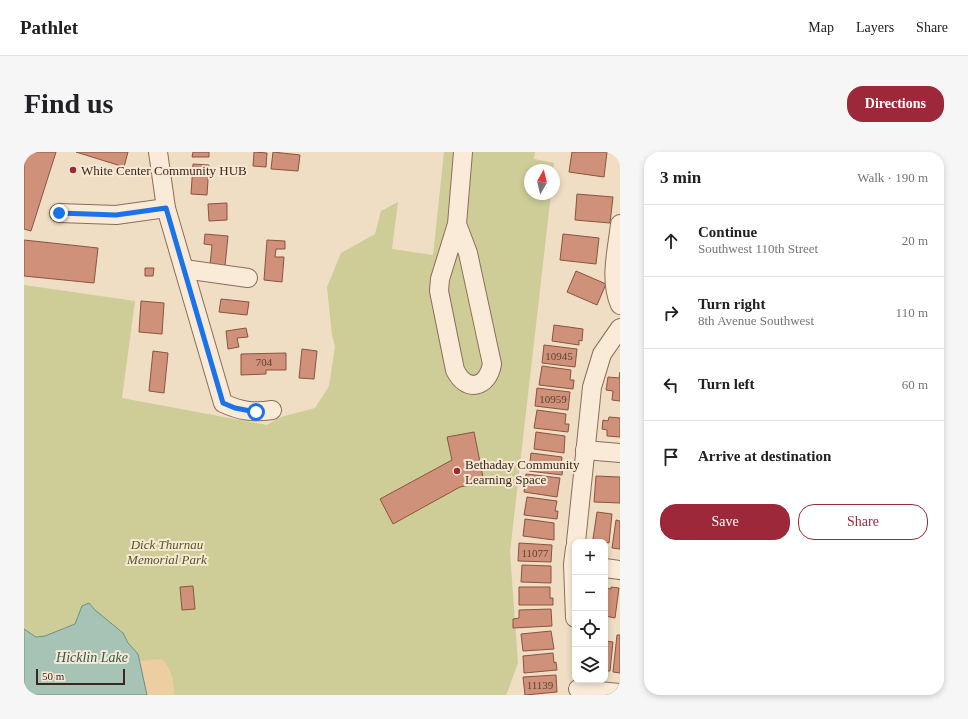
<!DOCTYPE html>
<html lang="en">
<head>
<meta charset="utf-8">
<style>
	body { margin:0; font-family:"Times New Roman",serif; background:#f6f6f6; color:#202124 }
	.controls { position:absolute; right:12px; bottom:12px; display:grid; overflow:hidden; border-radius:8px; box-shadow:0 2px 6px #0003 }
	.controls button { width:36px; height:36px; display:grid; place-items:center; padding:0; border:0; border-bottom:1px solid #e0e0e0; background:#fff; color:#202124; font:20px sans-serif }
	.compass { position:absolute; left:500px; top:12px; width:36px; height:36px; border-radius:50%; background:#fff; box-shadow:0 2px 6px #0003; rotate:8deg }
	.scale { position:absolute; left:12px; bottom:10px; width:89px; box-sizing:border-box; padding-left:4px; border:2px solid #3a281e; border-top:0; font-size:11px; line-height:14px; white-space:nowrap; color:#3a281e; -webkit-text-stroke:3px #f7e8d4; paint-order:stroke }
	.stop { position:absolute; width:12px; height:12px; margin:-9px; border:3px solid #1a73e8; border-radius:50%; background:#fff }
	.stop.end { background:#1a73e8; border-color:#fff; box-shadow:0 1px 4px #0008 }
	.list { margin:0; padding:0; list-style:none }
	h2 { display:flex; justify-content:space-between; align-items:center; height:52px; margin:0; padding:0 16px; font-size:17px }
	h2 small { font-size:13px; font-weight:400; color:#757577 }
	.list li { display:grid; grid-template-columns:26px 1fr auto; gap:12px; align-items:center; box-sizing:border-box; height:72px; padding:0 16px; border-top:1px solid #e0e0e0 }
	.list b { display:block; font-size:15px; white-space:nowrap }
	.list p { margin:0; font-size:13px; white-space:nowrap; color:#757577 }
	.list em { font-size:13px; font-style:normal; color:#757577 }
	.actions { display:flex; gap:8px; padding:12px 16px }
	.actions a { flex:1; padding:9px 0; border:1px solid #9c2839; border-radius:16px; text-align:center; font-size:14px; color:#9c2839 }
	.actions .main { background:#9c2839; color:#fff }
	.icon { flex:none; width:22px; height:22px; fill:none; stroke:currentColor; stroke-width:2; stroke-linecap:round; stroke-linejoin:round }
	.map { position:relative; flex:none; width:596px; height:543px; overflow:hidden; border-radius:16px }
	header { display:flex; align-items:center; gap:24px; box-sizing:border-box; height:56px; padding:0 20px; background:#fff; border-bottom:1px solid #e0e0e0 }
	header strong { font-size:19px }
	nav { display:flex; gap:22px; margin-inline-start:auto; font-size:14px }
	.intro { display:flex; align-items:center; justify-content:space-between; box-sizing:border-box; height:96px; padding:0 24px }
	h1 { margin:0; font-size:28px }
	.button { padding:10px 18px; border-radius:16px; background:#9c2839; color:#fff; font-size:14px; font-weight:700 }
	main { display:flex; gap:24px; padding:0 24px }
	aside { flex:1; background:#fff; border-radius:16px; box-shadow:0 2px 6px #0003 }
	.map>svg:first-child { display:block }
	.green { fill:#cecd98 }
	.sand { fill:#eccea1 }
	.water { fill:#a6c3b6; stroke:#6c9183 }
	.building { fill:#cf9179; stroke:#8b533f }
	.lines { fill:none; stroke-linecap:round; stroke-linejoin:round }
	.minor-casing { stroke:#8b6d5a; stroke-width:20 }
	.minor { stroke:#faebd8; stroke-width:18 }
	.route { stroke:#1a73e8; stroke-width:5 }
	.poi-dot { fill:#9c2839; stroke:#f7e8d4; stroke-width:1.5 }
	.labels { text-anchor:middle; dominant-baseline:central; stroke-width:4; stroke-linejoin:round; paint-order:stroke }
	.number-label { font-size:11px; fill:#5f4235 }
	.poi-label { font-size:13px; fill:#3a281e; stroke:#f7e8d4; text-anchor:start }
	.park-label { font-size:13px; font-style:italic; fill:#525724; stroke:#f7e8d4 }
	.water-label { font-size:14px; font-style:italic; fill:#2d5b51; stroke:#f7e8d4 }
</style>
</head>
<body>
<header>
<strong>Pathlet</strong>
<nav><a>Map</a><a>Layers</a><a>Share</a></nav>
</header>
<div class="intro"><h1>Find us</h1><a class="button">Directions</a></div>
<main>
<div class="map">
<svg width="596" height="543" viewBox="0 0 596 543">
	<rect width="100%" height="100%" fill="#efddc4"/>
	<polygon class="green" points="420,0 511,0 510,7 530,11 529,18 506,18 506,42 527,42 486,400 494,511 483,541 482,543 0,543 0,133 111,149 98,246 243,273 257,265 291,256 305,234 311,194 308,184 303,135 317,101 351,82 357,59 374,50 368,97 409,103"/>
	<path class="sand" d="M138,507C148,518 150,529 150,543H123L116,509Z"/>
	<polygon class="water" points="65,451 71,458 99,481 104,491 114,502 123,543 0,543 0,477 12,485 21,484 51,472 58,454"/>
	<g class="building">
		<polygon points="0,0 32,0 7,79 0,77"/>
		<polygon points="52,0 104,0 100,15"/>
		<polygon points="169,0 185,0 185,5 168,5"/>
		<polygon points="230,0 243,1 242,15 229,14"/>
		<polygon points="249,0 276,3 274,19 247,17"/>
		<polygon points="548,0 583,0 580,25 545,20"/>
		<polygon points="169,12 185,13 183,43 167,42"/>
		<polygon points="553,42 589,45 586,71 551,68"/>
		<polygon points="203,51 203,68 185,69 184,52"/>
		<polygon points="181,82 204,84 201,114 186,113 188,93 180,92"/>
		<polygon points="539,82 575,86 572,112 536,108"/>
		<polygon points="0,88 74,96 70,131 0,124"/>
		<polygon points="243,88 261,89 261,97 252,97 251,105 260,105 258,130 240,128"/>
		<polygon points="121,116 130,116 129,124 121,124"/>
		<polygon points="552,119 582,132 573,153 543,140"/>
		<polygon points="197,147 225,150 223,163 195,160"/>
		<polygon points="117,149 140,151 138,182 115,180"/>
		<polygon points="530,173 559,177 558,189 555,188 555,193 528,189"/>
		<polygon points="222,176 224,185 213,186 215,195 204,197 202,179"/>
		<polygon points="520,193 553,197 551,215 518,211"/>
		<polygon points="278,197 293,199 290,227 275,226"/>
		<polygon points="129,199 144,201 140,241 125,239"/>
		<polygon points="262,201 262,218 242,218 242,222 217,223 217,202"/>
		<polygon points="518,214 547,218 546,228 550,228 549,237 515,233"/>
		<polygon points="596,220 596,249 588,248 589,239 582,238 584,225 595,226"/>
		<polygon points="513,236 546,240 544,258 511,254"/>
		<polygon points="513,258 542,262 541,272 545,272 544,280 510,276"/>
		<polygon points="585,265 596,266 596,285 583,284 583,278 578,277 579,268 584,269"/>
		<polygon points="450,280 460,330 436,335 369,372 356,347 428,308 423,285"/>
		<polygon points="512,280 541,284 540,301 510,297"/>
		<polygon points="507,301 538,305 537,315 539,315 538,323 505,319"/>
		<polygon points="502,322 536,326 533,345 500,340"/>
		<polygon points="572,324 596,325 596,351 570,350"/>
		<polygon points="503,345 533,349 531,359 534,359 533,367 500,363"/>
		<polygon points="573,360 588,362 585,391 569,387"/>
		<polygon points="501,367 530,371 530,388 499,384"/>
		<polygon points="592,368 596,369 596,397 588,396"/>
		<polygon points="495,391 528,393 527,410 494,409"/>
		<polygon points="498,413 527,414 527,431 497,430"/>
		<polygon points="169,434 171,457 158,458 156,435"/>
		<polygon points="495,435 526,435 526,446 529,446 529,453 495,453"/>
		<polygon points="587,435 595,436 591,466 581,464 581,436 587,437"/>
		<polygon points="527,457 528,474 489,476 489,467 495,466 495,458"/>
		<polygon points="527,479 530,497 499,499 497,482"/>
		<polygon points="593,483 596,483 596,521 589,520"/>
		<polygon points="581,489 589,490 586,519 581,519"/>
		<polygon points="529,501 530,511 532,510 533,518 500,521 499,504"/>
		<polygon points="532,523 533,540 501,543 499,525"/>
	</g>
	<g class="lines">
		<defs>
			<g id="minor">
				<path d="M134,0L142,56L199,251C216,259 229,261 248,258"/>
				<polyline points="35,61 92,63 142,56"/>
				<path d="M433,72L444,101L468,212C464,236 442,241 431,218L415,139L416,127L433,72L439,0"/>
				<path d="M596,72C593,99 585,128 596,153"/>
				<polyline points="160,117 224,126"/>
				<polyline points="561,298 596,301"/>
				<polyline points="552,390 568,235 578,202 596,176"/>
				<polyline points="551,396 549,412 551,466"/>
				<polyline points="581,416 596,418"/>
				<polyline points="554,537 596,541"/>
			</g>
		</defs>
		<use href="#minor" class="minor-casing"/>
		<use href="#minor" class="minor"/>
	</g>
	<g class="lines">
		<polyline class="route" points="35,61 92,63 142,56 199,251 211,256 232,260"/>
	</g>
	<g class="poi-dot">
		<circle cx="49" cy="18" r="4"/>
		<circle cx="433" cy="319" r="4"/>
	</g>
	<g class="labels">
		<g class="number-label">
			<text x="535" y="204">10945</text>
			<text x="240" y="210">704</text>
			<text x="529" y="247">10959</text>
			<text x="511" y="401">11077</text>
			<text x="516" y="533">11139</text>
		</g>
		<g class="poi-label">
			<text x="57" y="18">White Center Community HUB</text>
			<text x="441" y="312">Bethaday Community<tspan x="441" dy="15">Learning Space</tspan></text>
		</g>
		<g class="park-label">
			<text x="143" y="392">Dick Thurnau<tspan x="143" dy="15">Memorial Park</tspan></text>
		</g>
		<g class="water-label">
			<text x="68" y="505">Hicklin Lake</text>
		</g>
	</g>
</svg>
<div class="controls">
<button>+</button>
<button>−</button>
<button><svg class="icon" aria-label="locate" viewBox="0 0 24 24"><circle cx="12" cy="12" r="6"/><path d="M12 2v4M12 18v4M2 12h4M18 12h4"/></svg></button>
<button><svg class="icon" aria-label="layers" viewBox="0 0 24 24"><path d="M12 4l9 5-9 5-9-5zM3 14l9 5 9-5"/></svg></button>
</div>
<svg class="compass" viewBox="-18 -18 36 36"><path d="M0-13l5 13h-10z" fill="#e53935"/><path d="M0 13l5-13h-10z" fill="#757577"/></svg>
<div class="scale">50 m</div>
<div class="stop" style="left:232px;top:260px"></div>
<div class="stop end" style="left:35px;top:61px"></div>
</div>
<aside>
<h2>3 min<small>Walk · 190 m</small></h2>
<ul class="list">
<li><svg class="icon" aria-label="ahead" viewBox="0 0 24 24"><path d="M12 20V5M6 11l6-6 6 6"/></svg><div><b>Continue</b><p>Southwest 110th Street</p></div><em>20 m</em></li>
<li><svg class="icon" aria-label="right" viewBox="0 0 24 24"><path d="M7 20v-9h11M14 6l5 5-5 5"/></svg><div><b>Turn right</b><p>8th Avenue Southwest</p></div><em>110 m</em></li>
<li><svg class="icon" aria-label="left" viewBox="0 0 24 24"><path d="M17 20v-9H6M10 6l-5 5 5 5"/></svg><div><b>Turn left</b></div><em>60 m</em></li>
<li><svg class="icon" aria-label="arrive" viewBox="0 0 24 24"><path d="M6 21V4h12l-3 4 3 4H6"/></svg><div><b>Arrive at destination</b></div></li>
</ul>
<div class="actions"><a class="main">Save</a><a>Share</a></div>
</aside>
</main>
</body>
</html>
